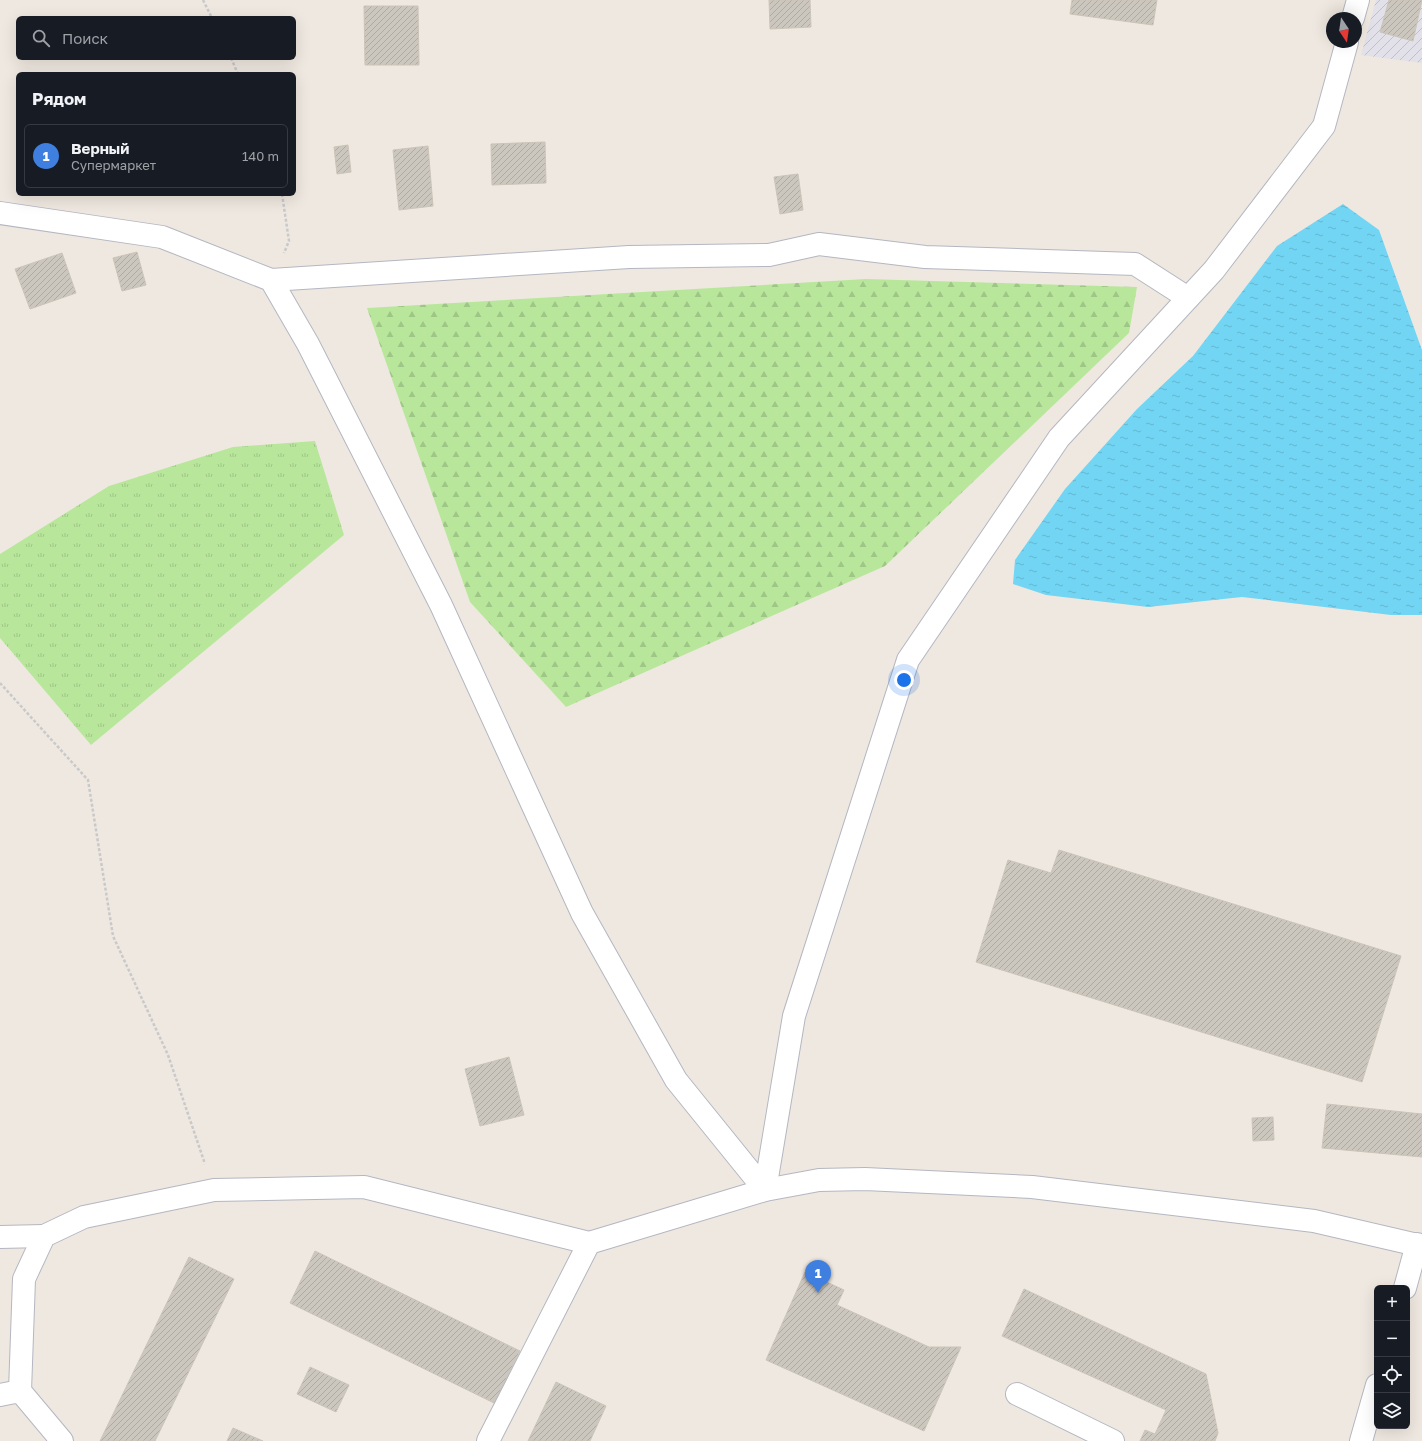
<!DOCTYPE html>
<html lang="ru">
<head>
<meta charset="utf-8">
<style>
	body { margin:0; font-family:"Golos Text",sans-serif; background:#20242c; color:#f1f3f6 }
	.controls { position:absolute; right:12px; bottom:12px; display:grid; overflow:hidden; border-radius:6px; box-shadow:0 4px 16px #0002 }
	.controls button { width:36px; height:36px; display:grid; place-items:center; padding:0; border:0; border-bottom:1px solid #363941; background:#171b24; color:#f1f3f6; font:20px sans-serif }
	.compass { position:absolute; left:1326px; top:12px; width:36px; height:36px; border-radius:50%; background:#171b24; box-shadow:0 4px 16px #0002; rotate:167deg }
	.you { position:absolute; left:904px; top:680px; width:14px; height:14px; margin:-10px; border:3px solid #fff; border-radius:50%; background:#1a73e8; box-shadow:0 0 0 6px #1a73e833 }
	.badge { display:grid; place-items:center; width:26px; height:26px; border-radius:50%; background:#3d68ff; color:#fff; font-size:13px; font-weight:700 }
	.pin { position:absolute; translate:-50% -33px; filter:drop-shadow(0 1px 2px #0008) }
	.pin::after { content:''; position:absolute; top:21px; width:14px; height:12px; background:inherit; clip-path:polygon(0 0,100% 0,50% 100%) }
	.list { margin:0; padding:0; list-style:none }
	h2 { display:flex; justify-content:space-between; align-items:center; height:52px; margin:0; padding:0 16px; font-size:17px }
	h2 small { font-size:13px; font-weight:400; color:#9ea1a6 }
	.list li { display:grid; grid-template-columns:26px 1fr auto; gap:12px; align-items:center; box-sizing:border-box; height:64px; margin:0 8px 8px; padding:0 8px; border:1px solid #363941; border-radius:6px }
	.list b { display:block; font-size:15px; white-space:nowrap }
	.list p { margin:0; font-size:13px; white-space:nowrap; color:#9ea1a6 }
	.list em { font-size:13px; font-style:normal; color:#9ea1a6 }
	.icon { flex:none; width:22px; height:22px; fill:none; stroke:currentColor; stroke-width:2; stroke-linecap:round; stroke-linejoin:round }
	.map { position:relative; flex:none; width:1422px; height:1441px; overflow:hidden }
	.search { position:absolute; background:#171b24; box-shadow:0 4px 16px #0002; left:16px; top:16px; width:280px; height:44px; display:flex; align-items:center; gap:10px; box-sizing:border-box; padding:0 14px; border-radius:6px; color:#9ea1a6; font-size:15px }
	.panel { position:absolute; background:#171b24; box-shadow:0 4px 16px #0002; left:16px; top:72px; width:280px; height:124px; border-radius:6px }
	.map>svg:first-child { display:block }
	.industrial { fill:url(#industrial-furrows) }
	.grass { fill:url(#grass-tufts) }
	.forest { fill:url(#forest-firs) }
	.water { fill:url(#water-ripples) }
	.building { fill:url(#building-hatch); stroke:#cbc4b9 }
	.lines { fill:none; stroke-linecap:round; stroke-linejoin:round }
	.minor-casing { stroke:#b4b7c1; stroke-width:24 }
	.path { stroke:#c9c9c9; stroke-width:2.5; stroke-dasharray:3 2; stroke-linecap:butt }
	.minor { stroke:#fff; stroke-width:22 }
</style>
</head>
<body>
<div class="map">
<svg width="1422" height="1441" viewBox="0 0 1422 1441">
	<defs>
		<pattern id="industrial-furrows" width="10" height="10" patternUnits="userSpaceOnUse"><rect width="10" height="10" fill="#e2e0e8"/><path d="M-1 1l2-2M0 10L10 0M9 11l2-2" fill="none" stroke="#c2c0c7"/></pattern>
		<pattern id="grass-tufts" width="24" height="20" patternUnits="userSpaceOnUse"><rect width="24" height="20" fill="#b8e79b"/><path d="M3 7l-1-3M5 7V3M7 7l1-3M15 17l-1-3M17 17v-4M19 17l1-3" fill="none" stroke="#9ec686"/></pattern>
		<pattern id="forest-firs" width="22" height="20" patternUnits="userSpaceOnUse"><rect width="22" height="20" fill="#b8e79b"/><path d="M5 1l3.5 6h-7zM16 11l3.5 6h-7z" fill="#9ec686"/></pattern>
		<pattern id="water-ripples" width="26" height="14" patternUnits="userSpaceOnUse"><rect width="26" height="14" fill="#71d5f3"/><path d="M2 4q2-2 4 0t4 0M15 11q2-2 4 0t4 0" fill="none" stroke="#62b7d1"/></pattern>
		<pattern id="building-hatch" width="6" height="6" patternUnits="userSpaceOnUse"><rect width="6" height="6" fill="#cbc6be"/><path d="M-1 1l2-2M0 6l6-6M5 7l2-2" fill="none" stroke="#afaaa4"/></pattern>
	</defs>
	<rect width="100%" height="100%" fill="#efe8e0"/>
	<polygon class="industrial" points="1376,0 1422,0 1422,63 1361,55"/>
	<polygon class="grass" points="315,441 344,535 91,745 0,638 0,554 109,486 233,447"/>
	<polygon class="forest" points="866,279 1137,287 1129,333 885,566 566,707 470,602 367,308"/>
	<polygon class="water" points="1343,204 1379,230 1422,350 1422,615 1391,615 1242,597 1148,607 1046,595 1013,584 1015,560 1065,489 1137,409 1193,356 1277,246"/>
	<g class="building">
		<polygon points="769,0 810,0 811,27 770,29"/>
		<polygon points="1072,0 1157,0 1153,25 1070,14"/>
		<polygon points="1389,0 1422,0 1413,41 1380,32"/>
		<polygon points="364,6 418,6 419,65 365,65"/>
		<polygon points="545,142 546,183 492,185 491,144"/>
		<polygon points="348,145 351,172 337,174 334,147"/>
		<polygon points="428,146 433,206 399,210 393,150"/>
		<polygon points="798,174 803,210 780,214 774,177"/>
		<polygon points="137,252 146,285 122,291 113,258"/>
		<polygon points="62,253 76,293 30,309 15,269"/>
		<polygon points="1059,850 1401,956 1362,1082 976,962 1008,860 1051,873"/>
		<polygon points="509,1057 524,1115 480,1126 465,1069"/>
		<polygon points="1327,1104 1422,1114 1422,1157 1322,1148"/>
		<polygon points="1273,1117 1274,1140 1253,1141 1252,1118"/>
		<polygon points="315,1251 520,1351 494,1403 290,1303"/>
		<polygon points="189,1257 234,1279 155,1441 100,1441"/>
		<polygon points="805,1272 844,1290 837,1305 929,1347 961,1347 924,1431 766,1360"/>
		<polygon points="1024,1289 1206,1374 1218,1433 1215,1441 1140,1441 1145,1430 1155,1434 1166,1410 1002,1336"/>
		<polygon points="310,1367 349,1385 336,1412 297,1394"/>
		<polygon points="556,1382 606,1406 590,1441 528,1441"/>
		<polygon points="233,1428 263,1441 227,1441"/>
	</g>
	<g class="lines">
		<defs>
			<g id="minor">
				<polyline points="1353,18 1358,0"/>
				<polyline points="0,213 162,237 271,280 308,344 441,605 582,913 676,1080 765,1190 794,1016 908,660 1059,438 1214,270 1324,126 1347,42"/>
				<polyline points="271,280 629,257 769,255 819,244 925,257 1135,264 1188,298"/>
				<polyline points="0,1237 44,1236"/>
				<polyline points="1405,1288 1417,1244"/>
				<polyline points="20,1391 24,1279 44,1236 84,1217 214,1190 364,1187 589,1243 765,1190 819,1180 865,1179 1032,1187 1314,1221 1422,1246"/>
				<polyline points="1017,1394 1113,1441"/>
				<polyline points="0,1395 20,1391 62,1441"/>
				<polyline points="488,1441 589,1243"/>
				<polyline points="1361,1441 1377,1385"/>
			</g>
		</defs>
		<use href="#minor" class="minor-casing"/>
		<g class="path">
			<polyline points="203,0 212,18"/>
			<polyline points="231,58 238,74"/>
			<polyline points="282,194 289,241 284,253"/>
			<polyline points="0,683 88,780 113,936 168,1055 205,1164"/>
		</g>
		<use href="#minor" class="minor"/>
	</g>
</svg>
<div class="controls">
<button>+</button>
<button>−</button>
<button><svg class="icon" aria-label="locate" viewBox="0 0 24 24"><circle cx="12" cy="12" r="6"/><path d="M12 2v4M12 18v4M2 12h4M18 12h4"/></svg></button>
<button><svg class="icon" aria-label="layers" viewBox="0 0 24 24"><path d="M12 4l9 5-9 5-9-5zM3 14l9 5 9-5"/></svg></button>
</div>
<svg class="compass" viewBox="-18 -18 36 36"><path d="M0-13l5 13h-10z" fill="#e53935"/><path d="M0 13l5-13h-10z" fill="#9ea1a6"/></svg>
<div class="you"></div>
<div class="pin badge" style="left:818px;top:1293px;background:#3f7fe0">1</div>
<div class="search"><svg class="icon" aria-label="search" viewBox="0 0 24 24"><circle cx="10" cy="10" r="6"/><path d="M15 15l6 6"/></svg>Поиск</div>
<section class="panel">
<h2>Рядом<small></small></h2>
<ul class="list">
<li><span class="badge" style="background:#3f7fe0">1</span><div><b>Верный</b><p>Супермаркет</p></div><em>140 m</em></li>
</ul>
</section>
</div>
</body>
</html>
